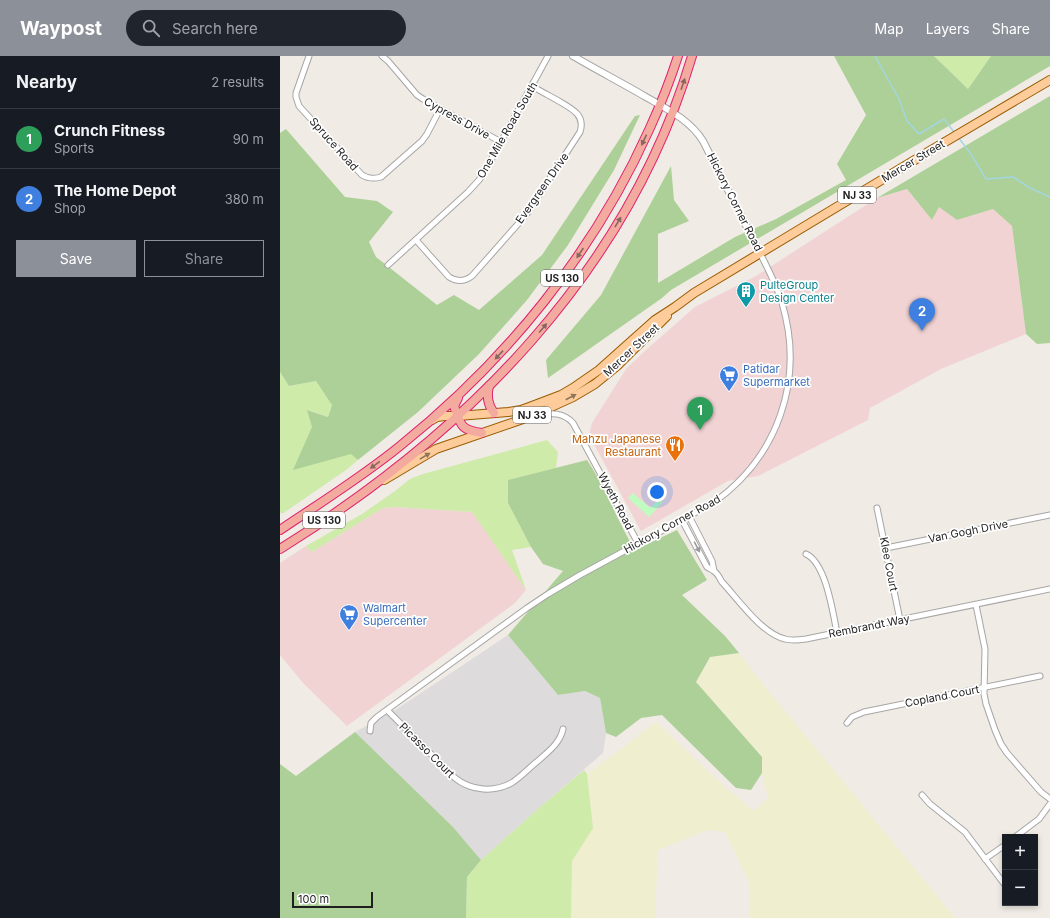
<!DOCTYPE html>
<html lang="en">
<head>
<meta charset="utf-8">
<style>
	body { margin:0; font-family:Inter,sans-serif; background:#20242c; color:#f1f3f6 }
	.controls { position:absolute; right:12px; bottom:12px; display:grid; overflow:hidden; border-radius:0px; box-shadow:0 2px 6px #0003 }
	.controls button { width:36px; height:36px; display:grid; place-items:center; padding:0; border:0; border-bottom:1px solid #363941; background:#171b24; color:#f1f3f6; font:20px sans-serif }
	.scale { position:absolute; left:12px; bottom:10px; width:81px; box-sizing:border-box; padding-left:4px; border:2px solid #1f1f1f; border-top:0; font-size:11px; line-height:14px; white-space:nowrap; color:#1f1f1f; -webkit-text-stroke:3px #fff; paint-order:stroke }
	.you { position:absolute; left:377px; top:436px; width:14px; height:14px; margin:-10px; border:3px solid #fff; border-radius:50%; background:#1a73e8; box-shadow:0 0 0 6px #1a73e833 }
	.badge { display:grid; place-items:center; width:26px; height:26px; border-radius:50%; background:#8c9099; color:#fff; font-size:13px; font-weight:700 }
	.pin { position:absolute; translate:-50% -33px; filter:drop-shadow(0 1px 2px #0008) }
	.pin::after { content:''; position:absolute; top:21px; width:14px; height:12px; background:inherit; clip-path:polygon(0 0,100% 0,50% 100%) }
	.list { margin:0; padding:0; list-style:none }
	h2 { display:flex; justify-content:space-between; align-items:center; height:52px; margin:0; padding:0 16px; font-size:17px }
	h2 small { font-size:13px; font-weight:400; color:#9ea1a6 }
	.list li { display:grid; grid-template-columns:26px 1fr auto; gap:12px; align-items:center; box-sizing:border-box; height:60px; padding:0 16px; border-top:1px solid #363941 }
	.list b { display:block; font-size:15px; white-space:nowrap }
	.list p { margin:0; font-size:13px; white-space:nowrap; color:#9ea1a6 }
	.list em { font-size:13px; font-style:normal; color:#9ea1a6 }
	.actions { display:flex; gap:8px; padding:12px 16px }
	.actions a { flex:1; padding:9px 0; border:1px solid #8c9099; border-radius:0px; text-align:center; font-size:14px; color:#8c9099 }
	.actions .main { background:#8c9099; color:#fff }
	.icon { flex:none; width:22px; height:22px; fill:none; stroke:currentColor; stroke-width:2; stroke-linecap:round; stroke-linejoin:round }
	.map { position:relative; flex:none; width:770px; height:862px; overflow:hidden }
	header { display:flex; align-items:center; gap:24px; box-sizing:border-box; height:56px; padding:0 20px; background:#8c9099; color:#fff }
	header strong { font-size:19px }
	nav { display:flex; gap:22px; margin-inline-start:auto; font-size:14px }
	.search { width:280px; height:36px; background:#20242c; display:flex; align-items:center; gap:10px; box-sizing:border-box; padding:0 14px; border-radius:22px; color:#9ea1a6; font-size:15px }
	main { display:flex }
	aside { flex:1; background:#171b24 }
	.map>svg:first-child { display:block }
	.residential { fill:#dddbdc }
	.commercial { fill:#f1d3d4 }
	.farmland { fill:#efefcf }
	.grass { fill:#ceeba9 }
	.forest { fill:#add098 }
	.park { fill:#c0fbc0 }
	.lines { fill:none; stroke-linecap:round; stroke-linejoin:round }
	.stream { stroke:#a3d6df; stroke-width:1.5 }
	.minor-casing { stroke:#a6a6a6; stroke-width:7 }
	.tertiary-casing { stroke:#a6a6a6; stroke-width:8 }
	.primary-casing { stroke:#995b00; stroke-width:10 }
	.trunk-casing { stroke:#e01f6f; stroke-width:10 }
	.minor { stroke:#fff; stroke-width:5 }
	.tertiary { stroke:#fff; stroke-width:6 }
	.primary { stroke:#fecc9b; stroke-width:8 }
	.trunk { stroke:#f4ab9f; stroke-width:8 }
	.oneway { fill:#8a655f }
	.oneway2 { fill:#8e765d }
	.oneway3 { fill:#9a9a9a }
	.labels { text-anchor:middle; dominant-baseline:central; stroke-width:3.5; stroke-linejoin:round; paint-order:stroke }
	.shield { fill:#fff; stroke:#626262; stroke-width:1 }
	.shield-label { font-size:10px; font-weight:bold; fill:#1f1f1f }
	.street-label { font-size:11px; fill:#1f1f1f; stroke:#fff }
	.culture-label { font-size:11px; fill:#0d838f; stroke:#fff; text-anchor:start }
	.shop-label { font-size:11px; fill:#366cbe; stroke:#fff; text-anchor:start }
	.food-label { font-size:11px; fill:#c56008; stroke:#fff; text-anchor:end }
</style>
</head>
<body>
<header>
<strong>Waypost</strong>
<div class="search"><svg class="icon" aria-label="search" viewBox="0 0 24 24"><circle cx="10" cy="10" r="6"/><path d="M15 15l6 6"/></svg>Search here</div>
<nav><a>Map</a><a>Layers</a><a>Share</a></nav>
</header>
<main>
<aside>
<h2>Nearby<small>2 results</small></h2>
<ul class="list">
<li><span class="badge" style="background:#2e9e5b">1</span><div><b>Crunch Fitness</b><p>Sports</p></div><em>90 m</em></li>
<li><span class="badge" style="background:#3f7fe0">2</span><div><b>The Home Depot</b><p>Shop</p></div><em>380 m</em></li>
</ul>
<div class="actions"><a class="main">Save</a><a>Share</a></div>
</aside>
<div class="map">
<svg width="770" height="862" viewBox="0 0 770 862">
	<rect width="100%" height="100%" fill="#f0ebe4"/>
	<polygon class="residential" points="228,579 278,639 305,635 320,642 326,677 323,697 259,752 201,804 173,771 75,676 120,651"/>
	<g class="commercial">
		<polygon points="627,133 652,164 659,150 677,164 713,153 732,170 746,278 661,313 590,352 588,364 478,420 448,425 361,475 309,379 312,367 346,313 366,294 415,251 476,220 597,142"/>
		<polygon points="115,451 193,456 246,534 235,547 67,670 23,627 0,599 0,507 26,490 32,496 103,452"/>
	</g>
	<polygon class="farmland" points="459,597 482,627 675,862 470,862 470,828 445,776 428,774 378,794 375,862 291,862 292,805 313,772 307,718 336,697 376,666 445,731 474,755 488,743 482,717 482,701 416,626 430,601"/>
	<g class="grass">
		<polygon points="654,0 711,0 688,33"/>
		<polygon points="0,316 9,330 36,325 52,348 48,361 28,354 78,404 66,414 2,458 0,456"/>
		<polygon points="267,384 278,396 276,412 228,424 228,447 251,491 232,494 246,534 192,456 115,451 103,452 32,496 26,490 82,458 115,435 130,423 143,418"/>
		<polygon points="304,714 307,718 313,772 292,805 291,862 186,862 187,821 201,804 259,752"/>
	</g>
	<g class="forest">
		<polygon points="554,0 654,0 688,33 711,0 770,0 770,10 391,234 382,242 268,322 266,304 321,239 391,110 394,144 409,165 378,178 378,227 455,181 496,163 566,124 557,108 586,59"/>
		<polygon points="770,40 770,287 757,288 746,278 732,170 713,153 677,164 659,151 652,164 627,133 597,142"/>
		<polygon points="360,59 334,114 288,189 247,244 199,298 138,356 78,404 71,398 13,414 32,371 27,354 48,361 52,349 36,325 9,330 0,316 0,77 6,73 65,141 97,145 113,156 89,186 96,201 157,249 174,239 199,254 262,199 355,60"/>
		<path d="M307,404C326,432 337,465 355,494L397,474L427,524L402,539L445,580L459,597L430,601L416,626L482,701V717L471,734L456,732L382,659L361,662L336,681L326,677L320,642L305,635L278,639L228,579L283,515L263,508L251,491L228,447V424Z"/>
		<polygon points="75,676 173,771 201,804 187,821 186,862 0,862 0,708 16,720"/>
	</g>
	<polygon class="park" points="353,437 370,452 379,443 383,446 369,461 348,442"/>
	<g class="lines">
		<g class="stream">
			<polyline points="595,0 619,43 627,65 639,78 664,63 674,76"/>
			<polyline points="678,81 691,98 706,123 733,121 750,132 770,141"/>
		</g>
		<defs>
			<g id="minor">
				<path d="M29,0L16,37V41L19,50L82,119C89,123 94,123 101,121L142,85L147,78L160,53"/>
				<polyline points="102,0 108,5 137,39 143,43 221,86"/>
				<path d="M136,184L169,221C177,226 184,226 192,220L246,159L300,76C306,58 290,52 277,44C268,39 260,35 252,30"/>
				<polyline points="108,209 188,136 199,124 205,115 268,0"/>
				<path d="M259,359C272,357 283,356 293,367L358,487"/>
				<polyline points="597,452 620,564"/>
				<polyline points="409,460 432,505 434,515"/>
				<path d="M402,464L427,511C430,513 433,514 435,516C438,518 440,523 442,526C458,543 482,578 505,583C512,585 519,584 526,583L770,533"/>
				<polyline points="606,492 770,459"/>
				<path d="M526,498C546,507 553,557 557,577"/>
				<polyline points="696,549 705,593 704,638 706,648 715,674 721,688 727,697 761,736 770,743"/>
				<path d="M107,654L175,722C191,735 215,737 233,726C242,720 250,711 259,704C269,695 280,687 283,673"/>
				<polyline points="567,667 572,661 584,656 760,620"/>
				<path d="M90,675L91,667L97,661L247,552L268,538L300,519L433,447C498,401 525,324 502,247C497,230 488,213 480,197"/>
				<polyline points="642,739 650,748 685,776 725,829"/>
				<polyline points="735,781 759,763 770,748"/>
				<polyline points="705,803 725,789"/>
			</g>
			<path id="tertiary" d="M293,0C317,14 342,27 366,41C387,53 410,64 423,85L480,197"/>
			<g id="primary">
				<polyline points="152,364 157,361 165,360 178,360 228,356 241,354 252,350 281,339 293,332 319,314 375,264 395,251 414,237 648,96 770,24"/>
				<polyline points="104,424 156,393 243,363 260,356 293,341 315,328 337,310 387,260"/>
			</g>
			<g id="trunk">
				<path d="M209,330C206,341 208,349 214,357"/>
				<path d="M178,342L174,350C181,369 180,374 202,377"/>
				<path d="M0,474C40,447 82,421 120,390C226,305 313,198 369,74C380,50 390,25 398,0"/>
				<path d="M0,493C187,377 348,216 412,0"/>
			</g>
		</defs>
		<use href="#minor" class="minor-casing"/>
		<use href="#tertiary" class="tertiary-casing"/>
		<use href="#primary" class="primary-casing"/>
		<use href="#trunk" class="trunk-casing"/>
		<use href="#minor" class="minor"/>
		<use href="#tertiary" class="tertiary"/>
		<use href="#primary" class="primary"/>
		<use href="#trunk" class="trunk"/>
	</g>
	<defs><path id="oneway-solid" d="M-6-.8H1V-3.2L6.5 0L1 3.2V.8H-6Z"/></defs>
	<g class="oneway">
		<use href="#oneway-solid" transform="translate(403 28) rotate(-71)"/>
		<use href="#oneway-solid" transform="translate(364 84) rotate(115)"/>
		<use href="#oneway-solid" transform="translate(338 166) rotate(-59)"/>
		<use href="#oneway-solid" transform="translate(300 197) rotate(124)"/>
		<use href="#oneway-solid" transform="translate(263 272) rotate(-50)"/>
		<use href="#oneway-solid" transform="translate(219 299) rotate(133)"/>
		<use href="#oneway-solid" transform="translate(95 409) rotate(144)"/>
	</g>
	<g class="oneway2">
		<use href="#oneway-solid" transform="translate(291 341) rotate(-28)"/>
		<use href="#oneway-solid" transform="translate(145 400) rotate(-31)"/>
	</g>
	<use class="oneway3" href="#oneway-solid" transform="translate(417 491) rotate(62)"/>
	<defs>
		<symbol id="building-pin" viewBox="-11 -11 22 30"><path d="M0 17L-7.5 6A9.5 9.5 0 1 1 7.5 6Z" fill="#0f9aa8" stroke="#fff"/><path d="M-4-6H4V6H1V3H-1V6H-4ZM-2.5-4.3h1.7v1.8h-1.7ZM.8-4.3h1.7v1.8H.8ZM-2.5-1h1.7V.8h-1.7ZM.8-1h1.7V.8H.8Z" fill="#fff"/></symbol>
		<symbol id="supermarket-pin" viewBox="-11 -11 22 30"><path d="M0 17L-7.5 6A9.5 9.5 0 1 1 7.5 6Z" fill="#3f7fe0" stroke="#fff"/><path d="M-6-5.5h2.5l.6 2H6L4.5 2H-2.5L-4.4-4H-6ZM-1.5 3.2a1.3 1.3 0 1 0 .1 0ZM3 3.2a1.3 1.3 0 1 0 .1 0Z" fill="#fff"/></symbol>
		<symbol id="restaurant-pin" viewBox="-11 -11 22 30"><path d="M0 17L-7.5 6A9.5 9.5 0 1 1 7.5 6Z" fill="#e8710a" stroke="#fff"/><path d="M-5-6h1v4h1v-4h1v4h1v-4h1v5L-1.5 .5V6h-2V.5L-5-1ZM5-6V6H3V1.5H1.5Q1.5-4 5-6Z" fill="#fff"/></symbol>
	</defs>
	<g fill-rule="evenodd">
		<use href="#building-pin" x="455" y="224" width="22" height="30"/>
		<use href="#supermarket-pin" x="438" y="308" width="22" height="30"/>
		<use href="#restaurant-pin" x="384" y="378" width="22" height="30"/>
		<use href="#supermarket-pin" x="58" y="547" width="22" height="30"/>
	</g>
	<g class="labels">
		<g class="shield">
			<rect x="558" y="131" width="38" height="16" rx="3"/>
			<rect x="261" y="214" width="42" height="16" rx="3"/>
			<rect x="233" y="351" width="38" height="16" rx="3"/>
			<rect x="23" y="456" width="42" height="16" rx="3"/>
		</g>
		<g class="shield-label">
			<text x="577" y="139">NJ 33</text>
			<text x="282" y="222">US 130</text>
			<text x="252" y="359">NJ 33</text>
			<text x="44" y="464">US 130</text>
		</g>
		<g class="street-label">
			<text transform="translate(177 62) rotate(29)">Cypress Drive</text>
			<text transform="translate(227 74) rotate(-60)">One Mile Road South</text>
			<text transform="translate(54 88) rotate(48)">Spruce Road</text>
			<text transform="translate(633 105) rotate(-31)">Mercer Street</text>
			<text transform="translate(262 132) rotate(-55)">Evergreen Drive</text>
			<text transform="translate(455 146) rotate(63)">Hickory Corner Road</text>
			<text transform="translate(351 294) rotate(-43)">Mercer Street</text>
			<text transform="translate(336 445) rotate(62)">Wyeth Road</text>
			<text transform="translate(392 468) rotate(-29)">Hickory Corner Road</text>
			<text transform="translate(688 475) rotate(-11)">Van Gogh Drive</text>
			<text transform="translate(609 508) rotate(79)">Klee Court</text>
			<text transform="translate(589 570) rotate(-11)">Rembrandt Way</text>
			<text transform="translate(662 640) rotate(-11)">Copland Court</text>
			<text transform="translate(147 694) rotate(45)">Picasso Court</text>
		</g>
		<g class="culture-label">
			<text x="480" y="229">PulteGroup<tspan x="480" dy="13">Design Center</tspan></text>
		</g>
		<g class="shop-label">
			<text x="463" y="313">Patidar<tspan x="463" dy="13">Supermarket</tspan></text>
			<text x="83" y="552">Walmart<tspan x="83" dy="13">Supercenter</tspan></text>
		</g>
		<g class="food-label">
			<text x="381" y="383">Mahzu Japanese<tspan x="381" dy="13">Restaurant</tspan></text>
		</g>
	</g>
</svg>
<div class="controls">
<button>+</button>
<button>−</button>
</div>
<div class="scale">100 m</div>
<div class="you"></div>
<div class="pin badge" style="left:420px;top:374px;background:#2e9e5b">1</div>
<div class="pin badge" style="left:642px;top:275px;background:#3f7fe0">2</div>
</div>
</main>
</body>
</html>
